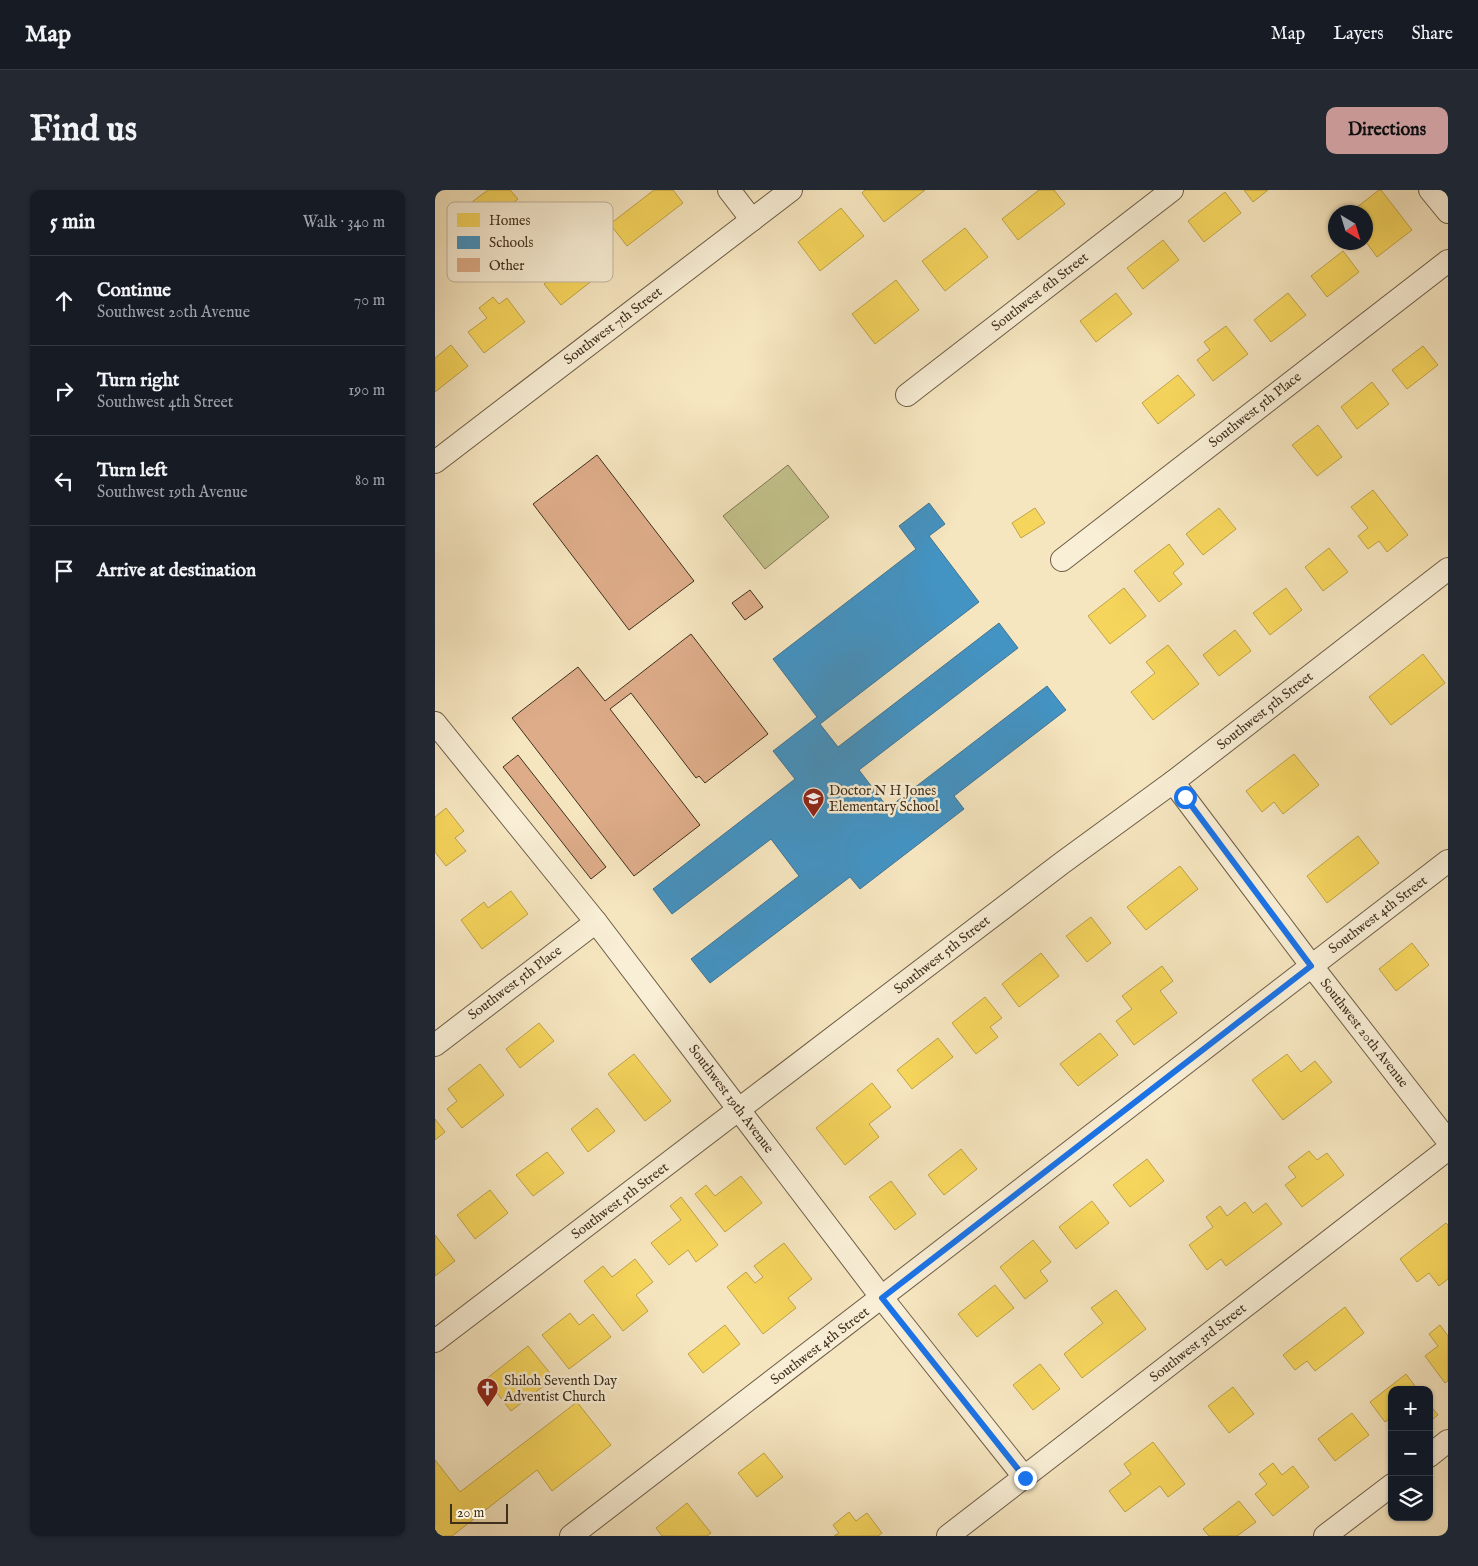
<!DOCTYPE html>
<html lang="en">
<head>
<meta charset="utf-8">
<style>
	body { margin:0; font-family:"IM FELL English",serif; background:#242831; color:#f1f3f6 }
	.controls { position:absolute; right:15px; bottom:15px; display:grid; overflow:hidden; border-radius:10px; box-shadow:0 1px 4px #0004 }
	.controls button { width:45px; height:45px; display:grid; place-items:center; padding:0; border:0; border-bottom:1px solid #363941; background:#171b24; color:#f1f3f6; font:25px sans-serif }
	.compass { position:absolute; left:893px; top:15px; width:45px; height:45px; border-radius:50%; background:#171b24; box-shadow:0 1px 4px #0004; rotate:142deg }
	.scale { position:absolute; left:15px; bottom:12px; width:58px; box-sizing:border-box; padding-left:5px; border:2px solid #402f1d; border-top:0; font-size:14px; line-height:18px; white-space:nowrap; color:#402f1d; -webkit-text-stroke:4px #f9efd6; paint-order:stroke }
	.stop { position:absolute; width:15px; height:15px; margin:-11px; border:4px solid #1a73e8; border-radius:50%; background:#fff }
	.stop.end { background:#1a73e8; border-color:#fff; box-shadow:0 1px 5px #0008 }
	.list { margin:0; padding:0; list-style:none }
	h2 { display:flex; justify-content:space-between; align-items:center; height:65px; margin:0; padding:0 20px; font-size:21px }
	h2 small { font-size:16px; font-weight:400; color:#9ea1a6 }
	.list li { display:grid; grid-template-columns:32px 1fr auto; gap:15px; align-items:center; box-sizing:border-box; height:90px; padding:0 20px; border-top:1px solid #363941 }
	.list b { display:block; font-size:19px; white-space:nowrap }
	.list p { margin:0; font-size:16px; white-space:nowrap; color:#9ea1a6 }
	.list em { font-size:16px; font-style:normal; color:#9ea1a6 }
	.icon { flex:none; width:28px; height:28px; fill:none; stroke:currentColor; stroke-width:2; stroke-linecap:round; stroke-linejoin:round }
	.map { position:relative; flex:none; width:1013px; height:1346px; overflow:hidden; border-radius:10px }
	header { display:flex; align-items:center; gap:30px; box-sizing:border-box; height:70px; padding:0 25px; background:#171b24; border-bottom:1px solid #363941 }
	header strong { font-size:24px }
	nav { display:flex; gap:28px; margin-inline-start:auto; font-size:18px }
	.intro { display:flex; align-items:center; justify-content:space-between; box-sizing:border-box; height:120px; padding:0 30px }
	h1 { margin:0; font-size:35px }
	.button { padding:12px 22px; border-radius:10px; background:#c59692; color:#111; font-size:18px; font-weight:700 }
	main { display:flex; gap:30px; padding:0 30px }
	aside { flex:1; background:#171b24; border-radius:10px; box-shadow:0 1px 4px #0004 }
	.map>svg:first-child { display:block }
	.green { fill:#c3c38d; stroke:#827955 }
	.homes { fill:#f6d55c; stroke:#bfa349 }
	.schools { fill:#4393c3; stroke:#427591 }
	.building { fill:#deac89; stroke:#402f1d }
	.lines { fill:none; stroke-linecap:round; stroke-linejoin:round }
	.minor-casing { stroke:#6e5d46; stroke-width:24 }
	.minor { stroke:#f9efd6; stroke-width:22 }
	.route { stroke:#1a73e8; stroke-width:6 }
	.labels { text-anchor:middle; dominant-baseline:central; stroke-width:5; stroke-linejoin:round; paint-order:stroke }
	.street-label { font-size:14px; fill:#402f1d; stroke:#f9efd6 }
	.poi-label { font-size:14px; fill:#402f1d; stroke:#f9efd6; text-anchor:start }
	.key { fill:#f9efd6; stroke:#c2b59e; stroke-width:1 }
	.key-label { font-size:14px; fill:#402f1d }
</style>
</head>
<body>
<header>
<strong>Map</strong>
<nav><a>Map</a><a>Layers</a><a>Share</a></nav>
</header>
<div class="intro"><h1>Find us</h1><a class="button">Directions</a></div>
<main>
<aside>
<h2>5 min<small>Walk · 340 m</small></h2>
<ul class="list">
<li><svg class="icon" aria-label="ahead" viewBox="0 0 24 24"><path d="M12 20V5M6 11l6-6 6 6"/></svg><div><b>Continue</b><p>Southwest 20th Avenue</p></div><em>70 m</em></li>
<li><svg class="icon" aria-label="right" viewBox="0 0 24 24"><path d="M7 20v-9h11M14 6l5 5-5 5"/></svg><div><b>Turn right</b><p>Southwest 4th Street</p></div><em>190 m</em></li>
<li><svg class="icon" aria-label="left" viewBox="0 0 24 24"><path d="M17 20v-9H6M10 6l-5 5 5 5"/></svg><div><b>Turn left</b><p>Southwest 19th Avenue</p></div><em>80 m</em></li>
<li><svg class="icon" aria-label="arrive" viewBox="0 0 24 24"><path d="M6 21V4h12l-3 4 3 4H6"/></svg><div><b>Arrive at destination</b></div></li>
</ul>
</aside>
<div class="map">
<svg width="1013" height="1346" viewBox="0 0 1013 1346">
	<rect width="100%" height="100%" fill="#f6e6c0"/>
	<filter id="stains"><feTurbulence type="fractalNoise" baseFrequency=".004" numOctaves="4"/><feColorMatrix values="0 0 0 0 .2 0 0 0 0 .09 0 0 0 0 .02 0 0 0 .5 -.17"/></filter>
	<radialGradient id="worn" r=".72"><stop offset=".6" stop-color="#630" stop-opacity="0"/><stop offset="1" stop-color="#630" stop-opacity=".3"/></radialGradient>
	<polygon class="green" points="353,275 394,327 330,379 288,326"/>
	<g class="homes">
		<polygon points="53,0 75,0 83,9 49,35 33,15"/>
		<polygon points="219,0 238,0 248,13 192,56 175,34"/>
		<polygon points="430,0 490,0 449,32 427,3"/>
		<polygon points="604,0 619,0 630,14 583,50 567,29"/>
		<polygon points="809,0 833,0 818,12"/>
		<polygon points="944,0 946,0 977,40 942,67 931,52 931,22 925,22 921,18"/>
		<polygon points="790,2 806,23 769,52 753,31"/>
		<polygon points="406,18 429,46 385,81 363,52"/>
		<polygon points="530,38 553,67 510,101 487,71"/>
		<polygon points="728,50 744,70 708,99 692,78"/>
		<polygon points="160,53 177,75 126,115 109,94"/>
		<polygon points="908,61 924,82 892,107 876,86"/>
		<polygon points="461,90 484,120 440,154 417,124"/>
		<polygon points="681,103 697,124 661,152 645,131"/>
		<polygon points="853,103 871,125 836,152 819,130"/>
		<polygon points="58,107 64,114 72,108 90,132 49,163 33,142 52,128 44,118"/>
		<polygon points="791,136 813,164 778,191 762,170 775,160 769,152"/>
		<polygon points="16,155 33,176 0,202 0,168"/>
		<polygon points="988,156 1003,175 972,199 957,180"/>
		<polygon points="743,185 760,205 723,234 707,213"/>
		<polygon points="937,192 954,214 922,239 906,217"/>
		<polygon points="883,235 907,267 882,286 857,255"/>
		<polygon points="938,300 973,345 952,362 944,351 933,359 923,346 933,338 916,317"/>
		<polygon points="600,318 610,333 586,348 577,333"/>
		<polygon points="784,318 801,339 768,365 751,344"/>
		<polygon points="734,354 749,374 738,383 747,394 724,412 699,381"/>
		<polygon points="894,358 913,382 888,401 870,377"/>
		<polygon points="689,398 711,426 675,454 653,426"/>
		<polygon points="851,398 867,420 835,445 818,423"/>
		<polygon points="800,440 816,461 784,486 768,465"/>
		<polygon points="733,455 764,494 718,530 696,502 720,483 711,472"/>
		<polygon points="988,464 1010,493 956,535 934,507"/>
		<polygon points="859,564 884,595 848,624 839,612 827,622 811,601"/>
		<polygon points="11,618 29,641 20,648 31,661 11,676 0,662 0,627"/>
		<polygon points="923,646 944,673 892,713 872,686"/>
		<polygon points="745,676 763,699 711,740 692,717"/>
		<polygon points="76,701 93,724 47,759 26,730 49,712 53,718"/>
		<polygon points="656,727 676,753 652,772 631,746"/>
		<polygon points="977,753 994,775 961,801 944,779"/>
		<polygon points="606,763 624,786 584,817 567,794"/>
		<polygon points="727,776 738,791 725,801 742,823 699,855 681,831 697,819 687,806"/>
		<polygon points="550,807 567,828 555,837 563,847 541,864 517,833"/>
		<polygon points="104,833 119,851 85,878 71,859"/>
		<polygon points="665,843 683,865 643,896 625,874"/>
		<polygon points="503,848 518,867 477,899 462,880"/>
		<polygon points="199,864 236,911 210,931 173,884"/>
		<polygon points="852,864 866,882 880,871 897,892 848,930 817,890"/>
		<polygon points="45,874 69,905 27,938 12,919 22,911 13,899"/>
		<polygon points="437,893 456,917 434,934 444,947 410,975 381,938"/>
		<polygon points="162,918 180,941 153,962 136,939"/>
		<polygon points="0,929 10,942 0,950"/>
		<polygon points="526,959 542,979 509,1005 493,985"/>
		<polygon points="874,961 882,970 892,963 909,985 867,1017 850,995 861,987 853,977"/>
		<polygon points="112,962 129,983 98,1006 81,985"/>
		<polygon points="712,969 729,991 695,1017 678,995"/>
		<polygon points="306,986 327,1013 290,1042 260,1004 271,995 280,1006"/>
		<polygon points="456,991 481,1024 460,1040 434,1007"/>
		<polygon points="55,1000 73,1023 40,1049 22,1025"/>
		<polygon points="246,1007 283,1055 261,1072 253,1060 234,1075 216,1053 246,1030 235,1016"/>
		<polygon points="657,1011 674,1033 641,1059 624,1037"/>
		<polygon points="810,1012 818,1023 831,1013 847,1034 791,1076 786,1069 772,1080 754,1055 778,1037 771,1027 785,1016 792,1026"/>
		<polygon points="1011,1033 1013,1035 1013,1089 1004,1096 994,1083 982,1092 965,1069"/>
		<polygon points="0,1045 20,1071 0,1086"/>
		<polygon points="598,1050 616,1072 605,1081 613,1091 590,1109 565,1077"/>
		<polygon points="349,1053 377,1089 353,1108 361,1118 328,1144 292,1097 311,1082 320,1093 328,1087 319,1076"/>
		<polygon points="200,1069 218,1092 201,1105 213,1121 188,1141 149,1091 168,1076 177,1087"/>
		<polygon points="560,1095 579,1118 542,1147 523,1124"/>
		<polygon points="681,1100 711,1139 647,1188 629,1164 668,1133 656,1118"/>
		<polygon points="910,1117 929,1143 880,1181 872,1171 860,1180 848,1165"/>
		<polygon points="135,1123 144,1135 158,1124 176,1147 134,1179 107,1145"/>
		<polygon points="290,1135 305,1154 268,1183 253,1164"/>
		<polygon points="1005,1135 1013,1146 1013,1191 1010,1193 990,1166 1003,1156 994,1144"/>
		<polygon points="93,1156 119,1188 76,1221 51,1189"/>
		<polygon points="605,1174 625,1199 598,1220 578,1195"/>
		<polygon points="971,1184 983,1200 957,1200 957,1227 950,1232 935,1212"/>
		<polygon points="798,1197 819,1224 794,1243 773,1216"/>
		<polygon points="142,1212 176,1255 117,1301 102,1280 17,1346 0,1346 0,1270 25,1302"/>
		<polygon points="994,1214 1003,1225 994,1232"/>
		<polygon points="917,1223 934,1245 900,1271 883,1249"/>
		<polygon points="718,1252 750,1294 733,1307 725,1296 690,1322 674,1301 696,1284 689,1274"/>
		<polygon points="329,1263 348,1287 322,1307 303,1283"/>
		<polygon points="838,1273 847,1285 858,1276 874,1297 838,1326 820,1304 832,1294 824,1284"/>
		<polygon points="804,1311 821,1332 802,1346 774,1346 768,1339"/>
		<polygon points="252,1313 276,1343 272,1346 227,1346 221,1338"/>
		<polygon points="414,1322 421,1331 432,1323 447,1343 443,1346 399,1346 404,1343 398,1335"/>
	</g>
	<polygon class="schools" points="494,313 510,334 494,346 544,412 385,534 403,557 564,433 583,458 424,580 453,618 612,496 631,520 519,606 529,619 425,699 415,687 275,793 256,769 364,686 336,649 237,724 218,699 360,589 338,561 382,527 338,469 481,359 464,336"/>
	<g class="building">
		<polygon points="162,265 259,391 194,440 98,314"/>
		<polygon points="315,400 328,417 310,430 297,413"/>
		<polygon points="256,444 333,544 270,593 264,586 261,588 196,503 175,519 265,635 199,686 77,528 143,477 170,511"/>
		<polygon points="83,565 171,677 156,689 68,577"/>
	</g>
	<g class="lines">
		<defs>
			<g id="minor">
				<polyline points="294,0 317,30"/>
				<polyline points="995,0 1013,22"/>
				<polyline points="472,205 737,0"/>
				<polyline points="0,272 356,0"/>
				<polyline points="627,370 1013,71"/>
				<polyline points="0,533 161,732 447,1108 590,1288"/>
				<polyline points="738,592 876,775 1013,951"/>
				<polyline points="0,855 161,732"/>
				<polyline points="0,1151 627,673 738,592 1013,379"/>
				<polyline points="994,1266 1013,1251"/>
				<polyline points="136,1346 1013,671"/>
				<polyline points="513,1346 1013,959"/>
				<polyline points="890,1346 957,1295"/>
			</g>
		</defs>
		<use href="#minor" class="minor-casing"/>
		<use href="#minor" class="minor"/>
	</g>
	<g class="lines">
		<polyline class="route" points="590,1288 447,1108 876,776 750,607"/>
	</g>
	<defs>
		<symbol id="school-pin" viewBox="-11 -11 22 30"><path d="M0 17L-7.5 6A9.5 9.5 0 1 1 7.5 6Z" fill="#8f2418" stroke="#f9efd6"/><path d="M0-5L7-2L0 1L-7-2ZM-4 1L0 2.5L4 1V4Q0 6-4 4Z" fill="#fff"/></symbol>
		<symbol id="church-pin" viewBox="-11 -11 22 30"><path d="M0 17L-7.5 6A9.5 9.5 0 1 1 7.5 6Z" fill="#8f2418" stroke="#f9efd6"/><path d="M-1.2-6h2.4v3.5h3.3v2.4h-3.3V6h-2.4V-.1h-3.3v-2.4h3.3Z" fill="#fff"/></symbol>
	</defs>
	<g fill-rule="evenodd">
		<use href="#school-pin" x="366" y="596" width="25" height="34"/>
		<use href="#church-pin" x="40" y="1186" width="25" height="34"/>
	</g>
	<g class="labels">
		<g class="street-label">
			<text transform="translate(605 102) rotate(-38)">Southwest 6th Street</text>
			<text transform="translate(178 136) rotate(-37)">Southwest 7th Street</text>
			<text transform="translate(820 220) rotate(-38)">Southwest 5th Place</text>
			<text transform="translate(830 521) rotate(-38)">Southwest 5th Street</text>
			<text transform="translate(943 725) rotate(-37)">Southwest 4th Street</text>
			<text transform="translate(507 765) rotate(-38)">Southwest 5th Street</text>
			<text transform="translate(80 793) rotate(-37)">Southwest 5th Place</text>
			<text transform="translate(929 843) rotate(52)">Southwest 20th Avenue</text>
			<text transform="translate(296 909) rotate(53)">Southwest 19th Avenue</text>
			<text transform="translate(185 1011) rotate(-37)">Southwest 5th Street</text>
			<text transform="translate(763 1153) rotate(-38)">Southwest 3rd Street</text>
			<text transform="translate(385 1156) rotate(-37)">Southwest 4th Street</text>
		</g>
		<g class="poi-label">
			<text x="394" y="601">Doctor N H Jones<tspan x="394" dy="16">Elementary School</tspan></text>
			<text x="69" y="1191">Shiloh Seventh Day<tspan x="69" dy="16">Adventist Church</tspan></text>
		</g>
	</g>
	<rect x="12" y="12" width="166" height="80" rx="8" class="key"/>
	<rect x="22" y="23" width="23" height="14" fill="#f6d55c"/>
	<rect x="22" y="46" width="23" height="13" fill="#4393c3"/>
	<rect x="22" y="68" width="23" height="14" fill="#deac89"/>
	<g class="key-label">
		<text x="54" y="35">Homes</text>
		<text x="54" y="57">Schools</text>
		<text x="54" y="80">Other</text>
	</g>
	<rect width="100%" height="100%" filter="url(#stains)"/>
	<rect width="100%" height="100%" fill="url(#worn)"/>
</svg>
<div class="controls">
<button>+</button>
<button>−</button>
<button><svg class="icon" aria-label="layers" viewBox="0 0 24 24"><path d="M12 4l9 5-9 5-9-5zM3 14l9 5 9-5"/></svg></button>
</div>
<svg class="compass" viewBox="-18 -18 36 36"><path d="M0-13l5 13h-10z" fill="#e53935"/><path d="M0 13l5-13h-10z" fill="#9ea1a6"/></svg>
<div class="scale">20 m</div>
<div class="stop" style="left:750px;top:607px"></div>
<div class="stop end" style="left:590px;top:1288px"></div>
</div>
</main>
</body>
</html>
